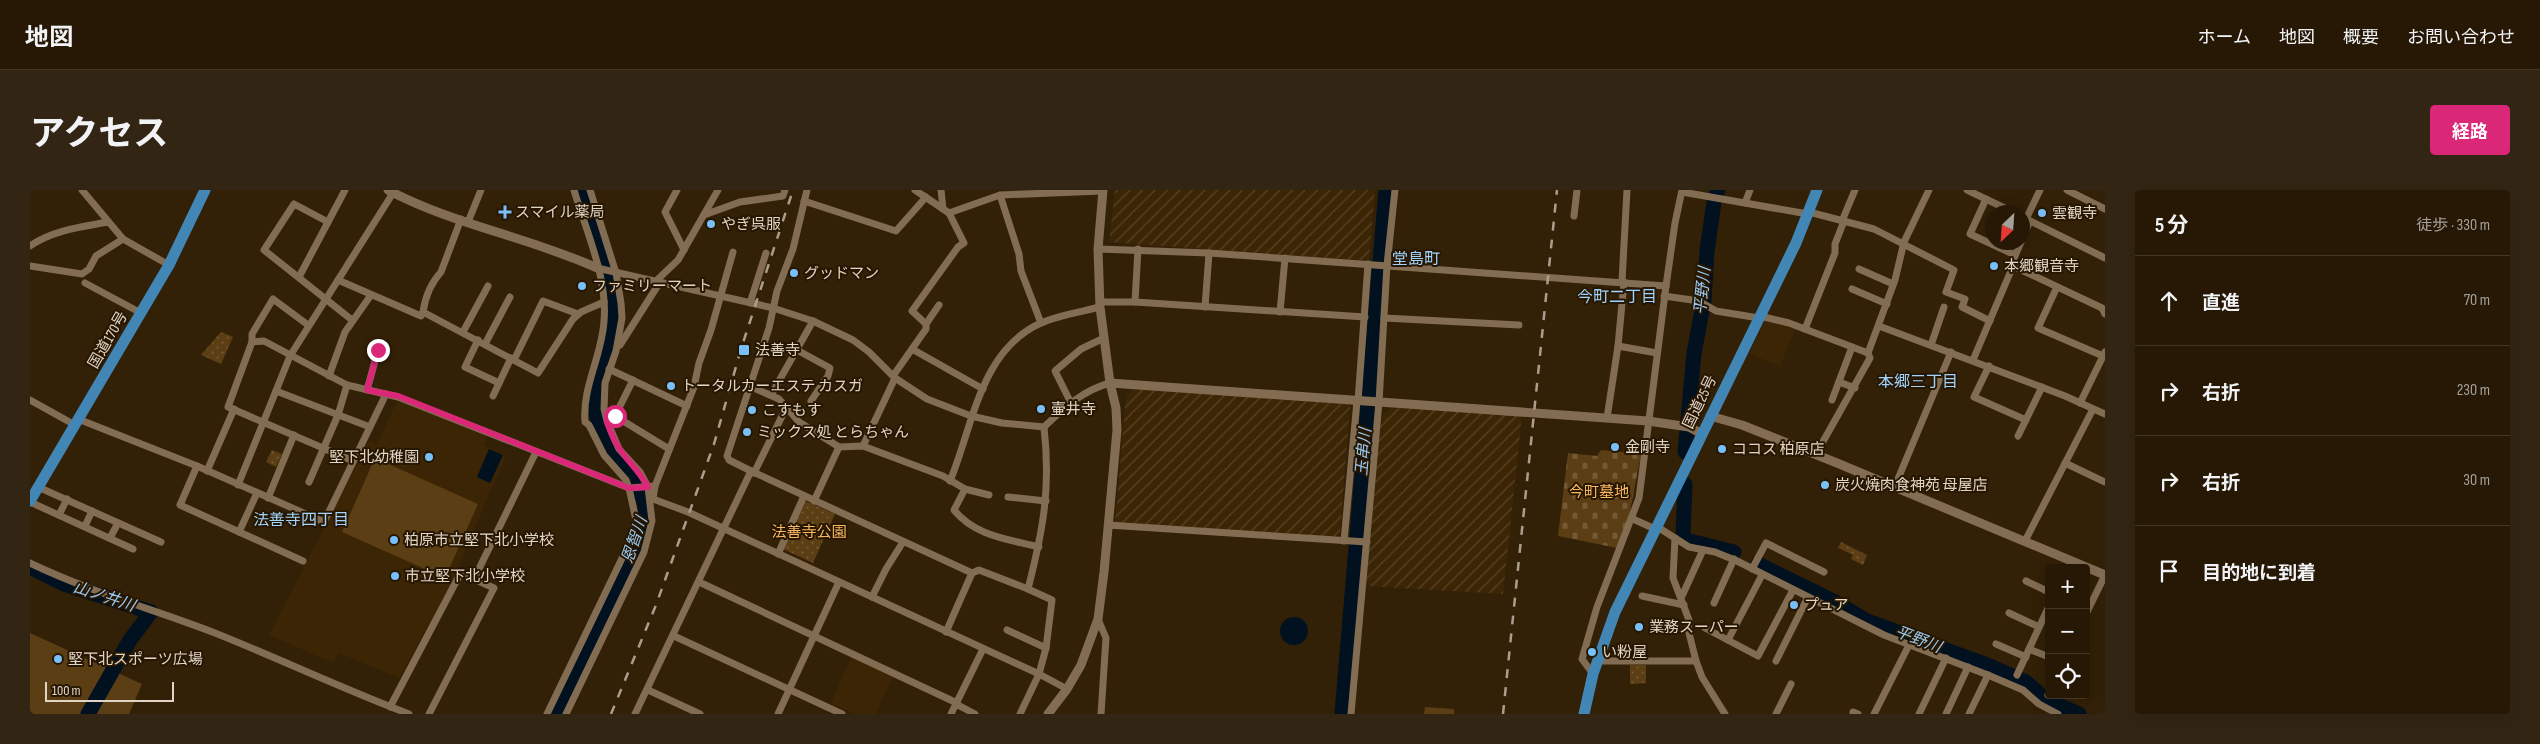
<!DOCTYPE html>
<html lang="ja">
<head>
<meta charset="utf-8">
<style>
	body { margin:0; font-family:"Sofia Sans Condensed","Noto Sans JP",sans-serif; background:#322513; color:#f1f3f6 }
	.controls { position:absolute; right:15px; bottom:15px; display:grid; overflow:hidden; border-radius:5px; box-shadow:0 5px 20px #0002 }
	.controls button { width:45px; height:45px; display:grid; place-items:center; padding:0; border:0; border-bottom:1px solid #423727; background:#261805; color:#f1f3f6; font:25px sans-serif }
	.compass { position:absolute; left:1955px; top:15px; width:45px; height:45px; border-radius:50%; background:#261805; box-shadow:0 5px 20px #0002; rotate:205deg }
	.scale { position:absolute; left:15px; bottom:12px; width:129px; box-sizing:border-box; padding-left:5px; border:2px solid #e0d4c6; border-top:0; font-size:14px; line-height:18px; white-space:nowrap; color:#e0d4c6; -webkit-text-stroke:4px #271600; paint-order:stroke }
	.stop { position:absolute; width:15px; height:15px; margin:-11px; border:4px solid #db2777; border-radius:50%; background:#fff }
	.stop.end { background:#db2777; border-color:#fff; box-shadow:0 1px 5px #0008 }
	.list { margin:0; padding:0; list-style:none }
	h2 { display:flex; justify-content:space-between; align-items:center; height:65px; margin:0; padding:0 20px; font-size:21px }
	h2 small { font-size:16px; font-weight:400; color:#a4a09a }
	.list li { display:grid; grid-template-columns:32px 1fr auto; gap:15px; align-items:center; box-sizing:border-box; height:90px; padding:0 20px; border-top:1px solid #423727 }
	.list b { display:block; font-size:19px; white-space:nowrap }
	.list em { font-size:16px; font-style:normal; color:#a4a09a }
	.icon { flex:none; width:28px; height:28px; fill:none; stroke:currentColor; stroke-width:2; stroke-linecap:round; stroke-linejoin:round }
	.map { position:relative; flex:none; width:2075px; height:524px; overflow:hidden; border-radius:5px }
	header { display:flex; align-items:center; gap:30px; box-sizing:border-box; height:70px; padding:0 25px; background:#261805; border-bottom:1px solid #423727 }
	header strong { font-size:24px }
	nav { display:flex; gap:28px; margin-inline-start:auto; font-size:18px }
	.intro { display:flex; align-items:center; justify-content:space-between; box-sizing:border-box; height:120px; padding:0 30px }
	h1 { margin:0; font-size:35px }
	.button { padding:12px 22px; border-radius:5px; background:#db2777; color:#fff; font-size:18px; font-weight:700 }
	main { display:flex; gap:30px; padding:0 30px }
	aside { flex:1; background:#261805; border-radius:5px; box-shadow:0 5px 20px #0002 }
	.map>svg:first-child { display:block }
	.built { fill:#3b2504 }
	.industrial { fill:url(#industrial-furrows) }
	.grass { fill:#5c3e14 }
	.cemetery { fill:url(#cemetery-stones) }
	.park { fill:url(#park-dots) }
	.water { fill:#01111f }
	.lines { fill:none; stroke-linecap:round; stroke-linejoin:round }
	.river { stroke:#01111f; stroke-width:15 }
	.minor { stroke:#826d53; stroke-width:7 }
	.tertiary { stroke:#826d53; stroke-width:9 }
	.trunk { stroke:#4286b6; stroke-width:11 }
	.rail { stroke:#ac9e8d; stroke-width:2.5; stroke-dasharray:9 9; stroke-linecap:butt }
	.route { stroke:#db2777; stroke-width:6 }
	.poi-dot { fill:#79bff8; stroke:#271600; stroke-width:2 }
	.labels { text-anchor:middle; dominant-baseline:central; stroke-width:4; stroke-linejoin:round; paint-order:stroke }
	.poi-label { font-size:15px; fill:#e0d4c6; stroke:#271600; text-anchor:start }
	.street-label { font-size:15px; fill:#e0d4c6; stroke:#271600 }
	.park-label { font-size:15px; fill:#f9b963; stroke:#271600 }
	.neighbourhood-label { font-size:16px; fill:#a0d3fd; stroke:#271600 }
	.water-label { font-size:16px; font-style:italic; fill:#99c9f1; stroke:#271600 }
</style>
</head>
<body>
<header>
<strong>地図</strong>
<nav><a>ホーム</a><a>地図</a><a>概要</a><a>お問い合わせ</a></nav>
</header>
<div class="intro"><h1>アクセス</h1><a class="button">経路</a></div>
<main>
<div class="map">
<svg width="2075" height="524" viewBox="0 0 2075 524">
	<defs>
		<pattern id="industrial-furrows" width="10" height="10" patternUnits="userSpaceOnUse" patternTransform="scale(1.25)"><rect width="10" height="10" fill="#3b2504"/><path d="M-1 1l2-2M0 10L10 0M9 11l2-2" fill="none" stroke="#574427"/></pattern>
		<pattern id="cemetery-stones" width="16" height="16" patternUnits="userSpaceOnUse" patternTransform="scale(1.25)"><rect width="16" height="16" fill="#5c3e14"/><path d="M2 7V4a2 2 0 0 1 4 0v3zM10 15v-3a2 2 0 0 1 4 0v3z" fill="#735935"/></pattern>
		<pattern id="park-dots" width="8" height="8" patternUnits="userSpaceOnUse" patternTransform="scale(1.25)"><rect width="8" height="8" fill="#5c3e14"/><path d="M2 2h.1M6 6h.1" fill="none" stroke="#735935" stroke-width="1.8" stroke-linecap="round"/></pattern>
	</defs>
	<rect width="100%" height="100%" fill="#322007"/>
	<g class="built">
		<polygon points="1735,130 1765,139 1750,176 1719,164"/>
		<polygon points="367,211 458,244 454,255 476,265 421,394 369,488 309,463 303,473 239,445 339,251 347,254"/>
		<polygon points="821,467 863,486 846,524 825,524 801,513"/>
	</g>
	<g class="industrial">
		<polygon points="1085,0 1345,0 1339,71 1079,52"/>
		<polygon points="1104,199 1318,214 1320,217 1310,343 1306,347 1085,333 1096,205"/>
		<polygon points="1362,218 1492,225 1473,404 1336,396 1350,230 1355,223"/>
	</g>
	<g class="grass">
		<polygon points="345,268 448,314 415,388 312,342"/>
		<polygon points="0,443 112,494 99,524 0,524"/>
		<polygon points="1395,517 1424,519 1424,524 1394,524"/>
	</g>
	<polygon class="cemetery" points="1571,260 1611,264 1599,327 1587,358 1528,346 1538,263 1567,266"/>
	<g class="park">
		<polygon points="191,142 203,147 191,174 171,165"/>
		<polygon points="242,260 252,264 246,277 236,272"/>
		<polygon points="775,311 805,324 783,373 753,359"/>
		<polygon points="1811,352 1837,365 1833,375 1821,369 1823,365 1808,358"/>
		<polygon points="1600,475 1616,475 1616,493 1600,494"/>
	</g>
	<g class="water">
		<polygon points="459,259 473,265 460,293 447,287"/>
		<circle cx="1264" cy="441" r="14"/>
	</g>
	<g class="lines">
		<g class="river">
			<polyline points="1655,262 1664,163 1674,110 1677,61 1684,12 1688,0"/>
			<polyline points="1655,294 1653,345 1656,350 1704,362"/>
			<polyline points="1728,374 1805,412 1835,430 1960,476 1996,492 2015,509 2049,524"/>
			<polyline points="0,377 34,394 121,422 100,450 58,524"/>
			<path d="M527,524C543,490 620,344 615,316C607,279 569,260 566,220C564,191 581,165 583,136C587,94 565,41 554,0"/>
			<polyline points="1312,524 1356,0"/>
		</g>
		<g class="minor">
			<polyline points="52,0 93,49 139,75"/>
			<polyline points="647,0 635,22 654,60"/>
			<polyline points="777,0 763,59 747,101 739,138 697,266 699,270 721,281 942,383 916,442"/>
			<polyline points="885,0 919,23 970,5 1072,1"/>
			<polyline points="911,0 913,19"/>
			<polyline points="1937,0 1983,22"/>
			<polyline points="2037,0 2075,19"/>
			<polyline points="1652,2 1778,24"/>
			<polyline points="970,5 989,64 991,81 1011,133"/>
			<polyline points="1956,9 1940,44 1985,65"/>
			<polyline points="774,11 866,41 896,7"/>
			<polyline points="1715,13 1720,0"/>
			<polyline points="1779,22 1844,39 1924,80 1916,102 1935,109 1932,117 1960,131"/>
			<polyline points="674,25 710,12 753,6 755,0"/>
			<polyline points="1544,26 1547,0"/>
			<polyline points="1992,27 2075,68"/>
			<polyline points="1996,29 2010,0"/>
			<polyline points="1812,31 1825,0"/>
			<polyline points="298,32 264,14 234,60 322,130"/>
			<polyline points="438,32 451,0"/>
			<polyline points="1992,49 2000,31"/>
			<path d="M0,56C23,40 51,37 78,32"/>
			<polyline points="1068,59 1179,63 1636,96"/>
			<polyline points="703,62 681,140 669,173 664,197 625,296 623,309 658,322 1009,484 1037,499"/>
			<polyline points="0,76 52,84 59,79 66,66 93,49"/>
			<polyline points="1983,76 2072,118 2075,124"/>
			<path d="M567,78L743,118L783,131L823,150L839,162L865,188L897,209L941,226L972,233L1014,237C1034,218 1053,200 1080,193"/>
			<polyline points="1829,79 1863,94"/>
			<polyline points="269,87 315,0"/>
			<polyline points="308,90 391,126 393,122 508,183 543,129 551,122 574,112"/>
			<polyline points="626,91 648,70 688,0"/>
			<polyline points="1592,91 1597,0"/>
			<polyline points="55,93 111,123"/>
			<polyline points="2027,97 2008,138 2073,166"/>
			<polyline points="1822,99 1857,114"/>
			<polyline points="1634,106 1669,111 1686,121 1729,128"/>
			<polyline points="1070,112 1105,112 1335,127"/>
			<polyline points="1105,112 1108,59"/>
			<polyline points="720,113 736,63"/>
			<polyline points="1175,117 1179,63"/>
			<path d="M393,122C395,108 401,93 411,82L431,29"/>
			<polyline points="1250,122 1255,68"/>
			<polyline points="1730,126 1759,133 1838,163 1865,90 1874,52 1899,0"/>
			<polyline points="1354,128 1489,135"/>
			<polyline points="896,134 909,115"/>
			<polyline points="1849,136 2035,206 2075,224"/>
			<polyline points="1775,139 1805,63 1805,54 1814,31"/>
			<polyline points="433,142 458,96"/>
			<polyline points="448,150 435,177 469,193"/>
			<polyline points="222,152 222,144 243,109 278,135"/>
			<polyline points="455,154 480,107"/>
			<polyline points="590,155 630,92"/>
			<polyline points="1901,155 1914,117"/>
			<polyline points="1588,156 1627,163"/>
			<polyline points="882,159 953,199"/>
			<polyline points="767,160 800,178 798,186 781,211"/>
			<polyline points="484,170 513,111 548,124"/>
			<polyline points="1943,170 1983,76 1981,75 1991,52"/>
			<polyline points="1959,176 1944,207 1996,230"/>
			<polyline points="579,179 657,216"/>
			<polyline points="299,186 315,142 341,105"/>
			<polyline points="863,186 896,139 896,134 882,121 928,57 934,53 919,23"/>
			<polyline points="1809,192 1825,198"/>
			<polyline points="719,196 749,209 769,232 809,257 833,256 913,286 935,299 959,305"/>
			<polyline points="337,200 348,160"/>
			<polyline points="246,201 340,237"/>
			<polyline points="741,205 783,131"/>
			<polyline points="463,206 481,168"/>
			<polyline points="0,210 45,235"/>
			<polyline points="1802,210 1822,157"/>
			<polyline points="1040,211 1025,181 1051,159 1074,148"/>
			<polyline points="1328,211 1338,74"/>
			<polyline points="2050,213 2075,162"/>
			<polyline points="585,226 639,259"/>
			<polyline points="581,228 585,226 603,190"/>
			<polyline points="1577,228 1588,156 1594,92"/>
			<polyline points="48,229 167,276"/>
			<polyline points="1988,246 2012,197"/>
			<polyline points="833,256 865,188"/>
			<polyline points="1786,264 1840,168 1838,163"/>
			<polyline points="323,271 198,217 222,152 234,151 317,195 368,207 599,298 625,296"/>
			<polyline points="2035,273 2075,292"/>
			<polyline points="177,281 204,219"/>
			<polyline points="724,283 756,218"/>
			<path d="M920,291C943,236 950,160 1011,133C1029,125 1051,122 1070,117"/>
			<polyline points="279,292 308,225 317,195"/>
			<polyline points="208,295 260,166 363,3"/>
			<polyline points="1865,296 1921,162"/>
			<polyline points="8,297 131,352"/>
			<path d="M935,299L924,320C945,346 978,349 1009,357"/>
			<polyline points="978,307 1016,311"/>
			<polyline points="238,308 264,245"/>
			<polyline points="784,311 809,257"/>
			<polyline points="0,312 103,359"/>
			<polyline points="29,325 37,309"/>
			<polyline points="1603,329 1625,339"/>
			<polyline points="1078,335 1337,352"/>
			<polyline points="55,336 62,321"/>
			<polyline points="1626,336 1659,357 1685,362 1707,371 1854,445 1958,485 1993,500 2009,514 2028,524"/>
			<polyline points="209,342 227,303"/>
			<polyline points="80,348 88,333"/>
			<polyline points="1645,348 1643,388 1659,430 1658,439 1666,471 1672,487 1695,524"/>
			<polyline points="1314,351 1327,211"/>
			<polyline points="1995,351 2063,219"/>
			<polyline points="748,364 774,306"/>
			<polyline points="273,371 150,315 167,276 294,332 356,204"/>
			<path d="M0,373C60,402 123,419 185,443C250,469 313,499 379,524"/>
			<polyline points="1722,379 1736,353 1794,382"/>
			<polyline points="942,383 949,380 998,399"/>
			<polyline points="1996,391 2019,402"/>
			<polyline points="669,392 927,513"/>
			<polyline points="1612,406 1654,415"/>
			<polyline points="1652,406 1673,360"/>
			<polyline points="842,407 856,379 873,352"/>
			<polyline points="1684,413 1704,369"/>
			<polyline points="1979,423 2009,437"/>
			<polyline points="2056,424 2075,385"/>
			<polyline points="1068,429 1076,448 1071,524"/>
			<polyline points="1675,438 1728,466 1763,400"/>
			<polyline points="977,440 1016,458"/>
			<polyline points="644,446 812,524"/>
			<polyline points="1698,450 1732,385"/>
			<polyline points="1966,454 1996,467"/>
			<polyline points="1999,459 2019,467"/>
			<polyline points="1567,471 1666,471"/>
			<polyline points="1746,471 1778,407"/>
			<polyline points="1563,484 1552,469 1567,417 1609,308 1636,96 1645,33 1652,0"/>
			<polyline points="1987,485 2019,416"/>
			<polyline points="618,500 670,524"/>
			<polyline points="2018,505 2019,504"/>
			<polyline points="926,514 945,524"/>
			<polyline points="360,517 429,386 434,384 444,389 506,262"/>
			<polyline points="1823,522 1828,524"/>
			<polyline points="399,524 464,398 444,389"/>
			<path d="M517,524L597,358L606,330L599,298L596,290L574,265L559,235L555,232C552,197 572,166 574,131C578,88 556,41 544,0"/>
			<polyline points="536,524 614,362 622,331 618,297 610,282 589,259 577,231 574,219 575,193 586,161 592,128 591,113 586,83 560,0"/>
			<polyline points="605,524 721,281"/>
			<polyline points="748,524 809,392"/>
			<polyline points="921,524 953,459"/>
			<path d="M990,524L1009,484L1016,458L1022,410L998,399C1013,340 1021,299 1014,237"/>
			<polyline points="1321,524 1349,212 1357,75 1365,0"/>
			<polyline points="1746,524 1761,494"/>
			<polyline points="1844,524 1879,455"/>
			<polyline points="1889,524 1916,468"/>
			<polyline points="1916,524 1938,477"/>
			<polyline points="1939,524 1958,485"/>
		</g>
		<g class="tertiary">
			<path d="M358,0C424,35 499,47 567,78"/>
			<polyline points="1080,193 1618,231 1659,237 1672,244"/>
			<polyline points="1680,226 1712,235 1807,273 2075,385"/>
			<polyline points="1018,524 1037,499 1051,475 1068,429 1074,382 1087,240 1086,218 1080,193 1070,117 1068,59 1073,0"/>
		</g>
		<g class="trunk">
			<polyline points="0,311 139,75 175,0"/>
			<polyline points="1554,524 1563,484 1585,422 1766,53 1787,0"/>
		</g>
		<g class="rail">
			<polyline points="581,524 626,415 684,254 711,159 763,0"/>
			<polyline points="1473,524 1527,0"/>
		</g>
	</g>
	<g class="lines">
		<path class="route" d="M348,160L337,200L368,206L599,298L618,297C609,280 598,272 589,258C583,250 580,240 577,232L585,226"/>
	</g>
	<g class="poi-dot">
		<path d="M472.5 14.5h5v5h5v5h-5v5h-5v-5h-5v-5h5z"/>
		<circle cx="2012" cy="23" r="5"/>
		<circle cx="681" cy="34" r="5"/>
		<circle cx="1964" cy="76" r="5"/>
		<circle cx="764" cy="83" r="5"/>
		<circle cx="552" cy="96" r="5"/>
		<rect x="708" y="154" width="12" height="12" rx="2.5"/>
		<circle cx="641" cy="196" r="5"/>
		<circle cx="1011" cy="219" r="5"/>
		<circle cx="722" cy="220" r="5"/>
		<circle cx="717" cy="242" r="5"/>
		<circle cx="1585" cy="257" r="5"/>
		<circle cx="1692" cy="259" r="5"/>
		<circle cx="399" cy="267" r="5"/>
		<circle cx="1795" cy="295" r="5"/>
		<circle cx="364" cy="350" r="5"/>
		<circle cx="365" cy="386" r="5"/>
		<circle cx="1764" cy="415" r="5"/>
		<circle cx="1609" cy="437" r="5"/>
		<circle cx="1562" cy="462" r="5"/>
		<circle cx="28" cy="469" r="5"/>
	</g>
	<g class="labels">
		<g class="poi-label">
			<text x="485" y="22">スマイル薬局</text>
			<text x="2022" y="23">雲観寺</text>
			<text x="691" y="34">やぎ呉服</text>
			<text x="1974" y="76">本郷観音寺</text>
			<text x="774" y="83">グッドマン</text>
			<text x="562" y="96">ファミリーマート</text>
			<text x="725" y="160">法善寺</text>
			<text x="651" y="196">トータルカーエステ カスガ</text>
			<text x="1021" y="219">壷井寺</text>
			<text x="732" y="220">こすもす</text>
			<text x="727" y="242">ミックス処 とらちゃん</text>
			<text x="1595" y="257">金剛寺</text>
			<text x="1702" y="259">ココス 柏原店</text>
			<text x="389" y="267" text-anchor="end">堅下北幼稚園</text>
			<text x="1805" y="295">炭火焼肉食神苑 母屋店</text>
			<text x="374" y="350">柏原市立堅下北小学校</text>
			<text x="375" y="386">市立堅下北小学校</text>
			<text x="1774" y="415">プュア</text>
			<text x="1619" y="437">業務スーパー</text>
			<text x="1572" y="462">い粉屋</text>
			<text x="38" y="469">堅下北スポーツ広場</text>
		</g>
		<g class="street-label">
			<text transform="translate(78 150) rotate(-60)">国道170号</text>
			<text transform="translate(1670 212) rotate(-64)">国道25号</text>
		</g>
		<g class="park-label">
			<text x="1569" y="302">今町墓地</text>
			<text x="779" y="342">法善寺公園</text>
		</g>
		<g class="neighbourhood-label">
			<text x="1386" y="69">堂島町</text>
			<text x="1587" y="107">今町二丁目</text>
			<text x="1888" y="192">本郷三丁目</text>
			<text x="271" y="330">法善寺四丁目</text>
		</g>
		<g class="water-label">
			<text transform="translate(1673 101) rotate(-84)">平野川</text>
			<text transform="translate(1334 262) rotate(-85)">玉串川</text>
			<text transform="translate(605 350) rotate(-71)">恩智川</text>
			<text transform="translate(74 407) rotate(18)">山ノ井川</text>
			<text transform="translate(1888 450) rotate(21)">平野川</text>
		</g>
	</g>
</svg>
<div class="controls">
<button>+</button>
<button>−</button>
<button><svg class="icon" aria-label="locate" viewBox="0 0 24 24"><circle cx="12" cy="12" r="6"/><path d="M12 2v4M12 18v4M2 12h4M18 12h4"/></svg></button>
</div>
<svg class="compass" viewBox="-18 -18 36 36"><path d="M0-13l5 13h-10z" fill="#e53935"/><path d="M0 13l5-13h-10z" fill="#a4a09a"/></svg>
<div class="scale">100 m</div>
<div class="stop" style="left:585px;top:226px"></div>
<div class="stop end" style="left:348px;top:160px"></div>
</div>
<aside>
<h2>5 分<small>徒歩 · 330 m</small></h2>
<ul class="list">
<li><svg class="icon" aria-label="ahead" viewBox="0 0 24 24"><path d="M12 20V5M6 11l6-6 6 6"/></svg><div><b>直進</b></div><em>70 m</em></li>
<li><svg class="icon" aria-label="right" viewBox="0 0 24 24"><path d="M7 20v-9h11M14 6l5 5-5 5"/></svg><div><b>右折</b></div><em>230 m</em></li>
<li><svg class="icon" aria-label="right" viewBox="0 0 24 24"><path d="M7 20v-9h11M14 6l5 5-5 5"/></svg><div><b>右折</b></div><em>30 m</em></li>
<li><svg class="icon" aria-label="arrive" viewBox="0 0 24 24"><path d="M6 21V4h12l-3 4 3 4H6"/></svg><div><b>目的地に到着</b></div></li>
</ul>
</aside>
</main>
</body>
</html>
